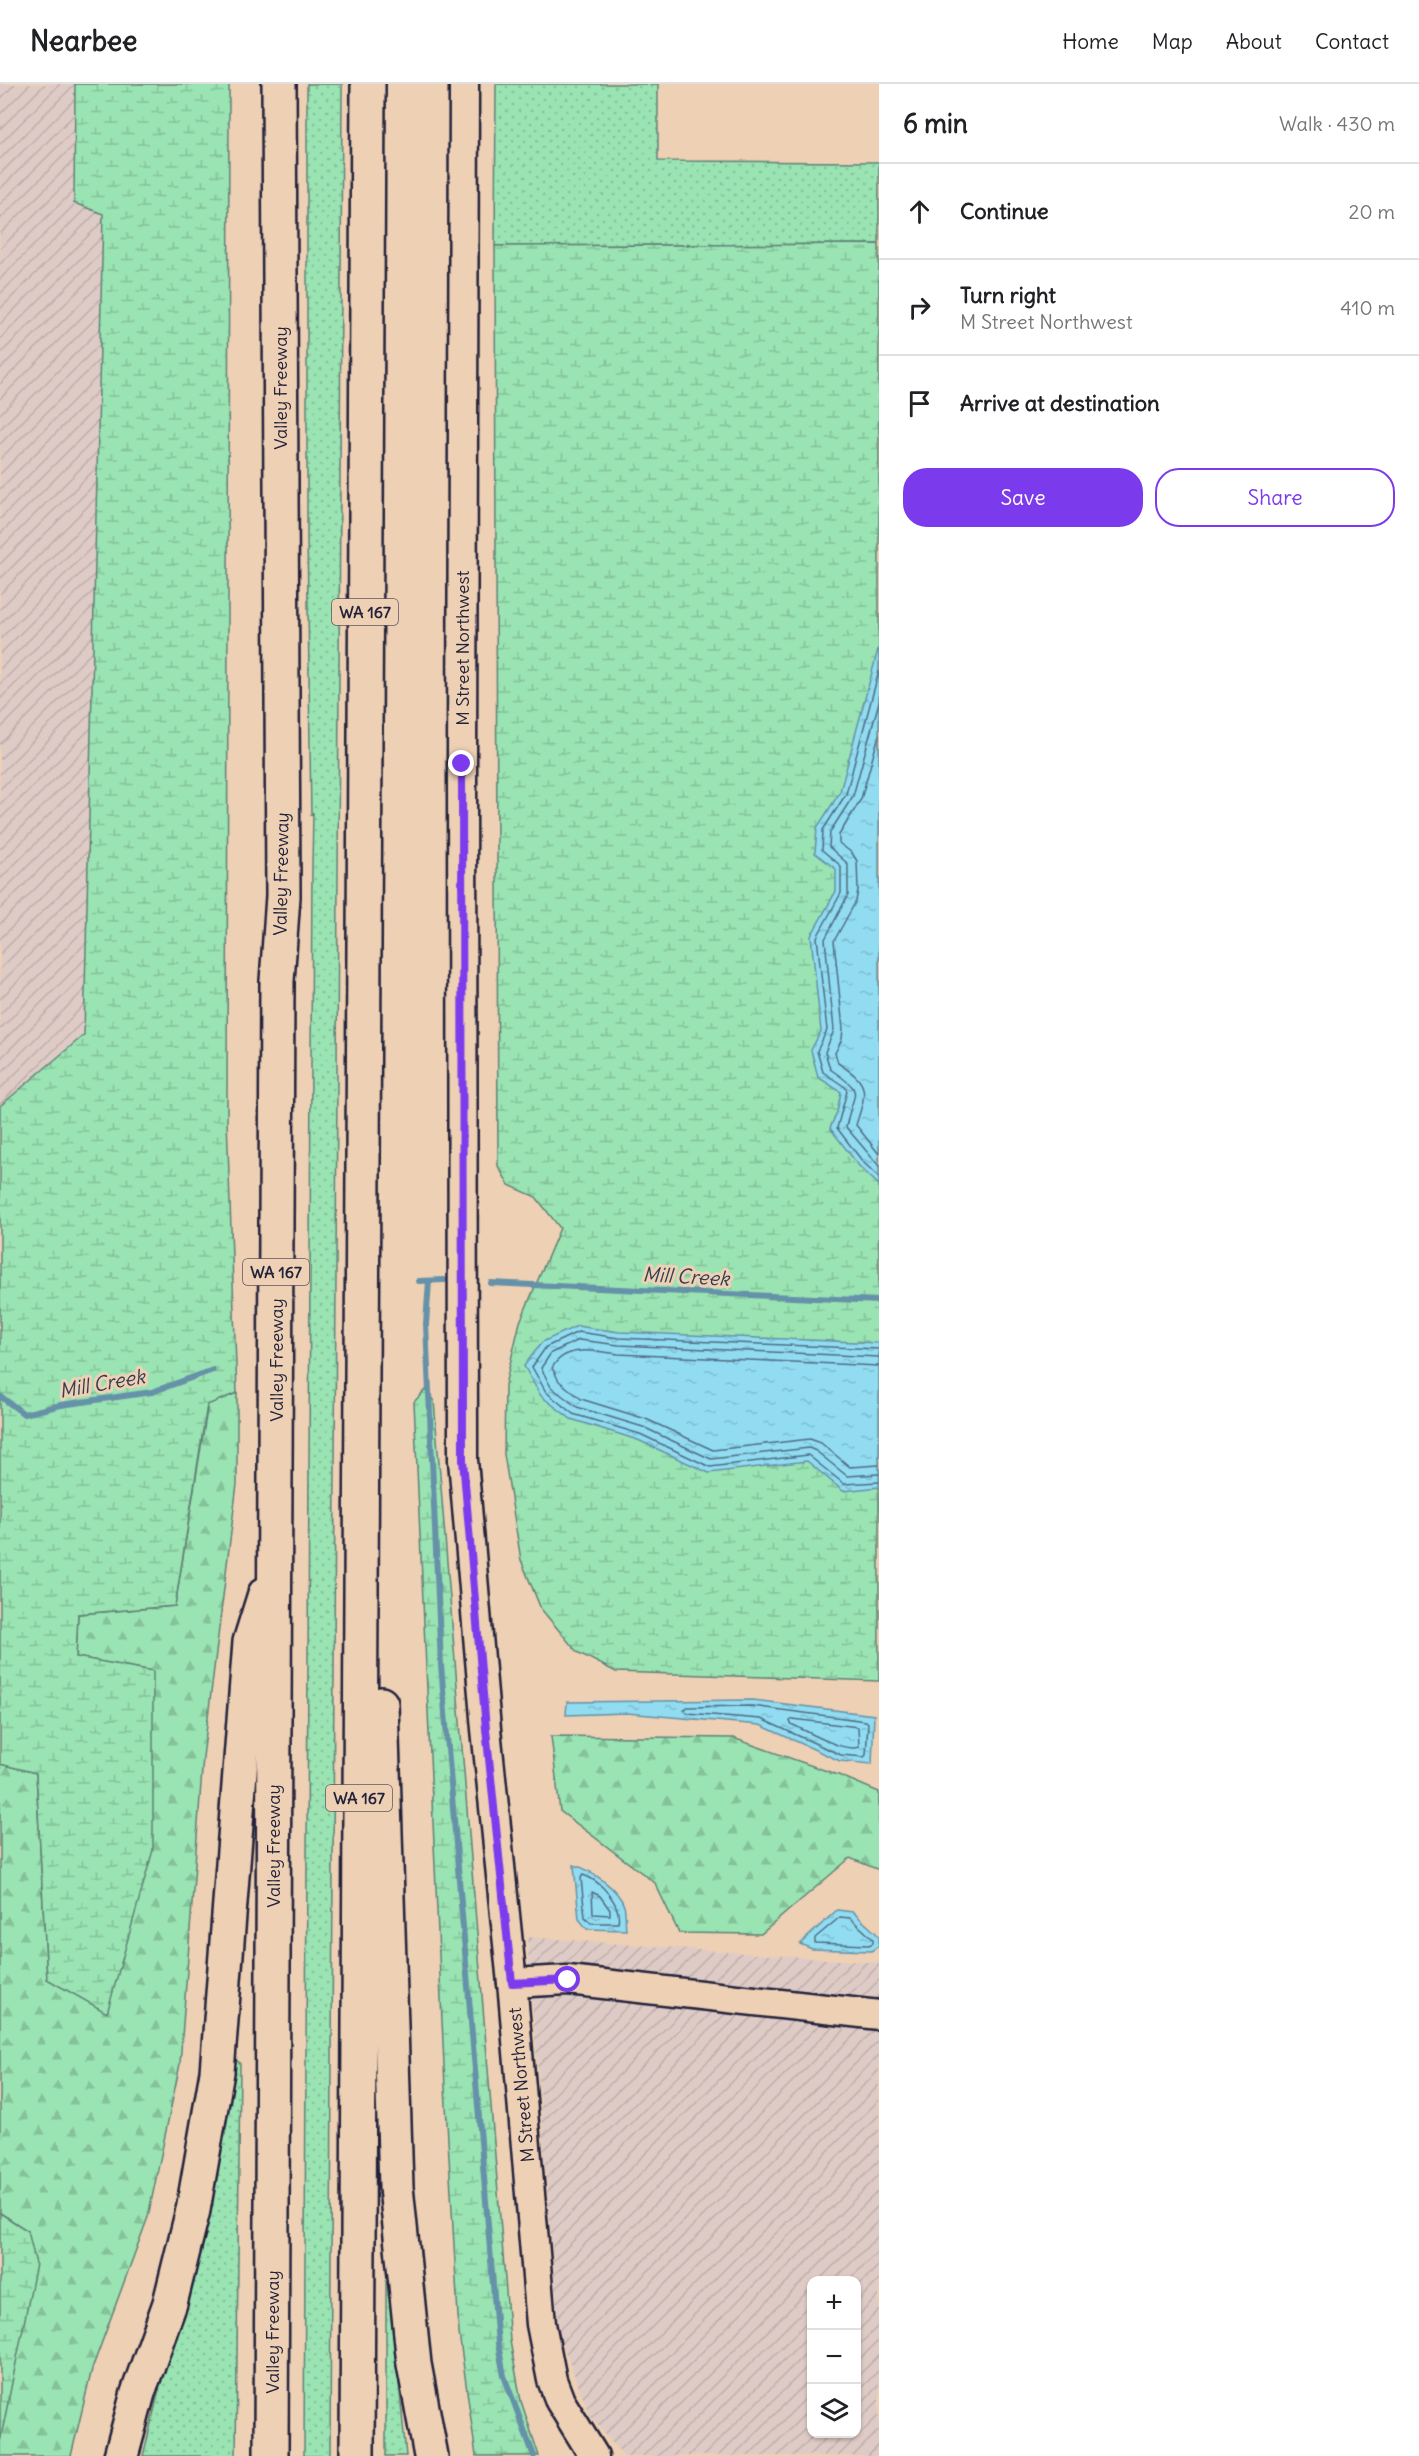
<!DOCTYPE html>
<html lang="en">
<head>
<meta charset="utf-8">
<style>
	body { margin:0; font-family:Delius,sans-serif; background:#f2f2f2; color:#202124 }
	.controls { position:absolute; right:18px; bottom:18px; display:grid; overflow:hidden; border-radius:12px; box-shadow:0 2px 4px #0004 }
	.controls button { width:54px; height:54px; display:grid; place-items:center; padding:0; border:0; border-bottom:2px solid #e0e0e0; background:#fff; color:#202124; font:30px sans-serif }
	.stop { position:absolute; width:18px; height:18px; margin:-14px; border:4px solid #7c3aed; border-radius:50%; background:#fff }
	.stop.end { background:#7c3aed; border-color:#fff; box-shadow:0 2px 6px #0008 }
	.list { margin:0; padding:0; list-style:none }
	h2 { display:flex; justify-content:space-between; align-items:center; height:78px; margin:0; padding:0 24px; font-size:26px }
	h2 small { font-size:20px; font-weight:400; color:#757577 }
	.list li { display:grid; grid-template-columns:39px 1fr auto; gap:18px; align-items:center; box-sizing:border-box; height:96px; padding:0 24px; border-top:2px solid #e0e0e0 }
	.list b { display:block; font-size:22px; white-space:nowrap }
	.list p { margin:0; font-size:20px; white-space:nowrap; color:#757577 }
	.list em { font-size:20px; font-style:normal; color:#757577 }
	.actions { display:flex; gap:12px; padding:18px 24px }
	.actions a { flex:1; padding:14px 0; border:2px solid #7c3aed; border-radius:24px; text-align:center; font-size:21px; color:#7c3aed }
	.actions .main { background:#7c3aed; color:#fff }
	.icon { flex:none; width:33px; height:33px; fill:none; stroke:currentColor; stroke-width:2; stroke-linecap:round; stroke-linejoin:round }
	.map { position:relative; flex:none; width:879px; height:2372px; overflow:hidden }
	header { display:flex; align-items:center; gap:36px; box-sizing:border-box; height:84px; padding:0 30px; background:#fff; border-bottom:2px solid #e0e0e0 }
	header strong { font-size:28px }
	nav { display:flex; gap:33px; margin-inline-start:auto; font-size:21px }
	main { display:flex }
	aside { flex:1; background:#fff }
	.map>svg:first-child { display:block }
	.industrial { fill:url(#industrial-furrows); fill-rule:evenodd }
	.grass { fill:url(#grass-dots); stroke:#5e8276; stroke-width:1.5 }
	.forest { fill:url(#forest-firs); stroke:#5e8276; stroke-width:1.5 }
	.wetland { fill:url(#wetland-marsh); stroke:#5e8276; stroke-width:1.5 }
	.water { fill:url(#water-ripples); stroke:#6592a8; stroke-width:1.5 }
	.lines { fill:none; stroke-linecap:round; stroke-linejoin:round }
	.shore { stroke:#4e6c84; stroke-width:1.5 }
	.stream { stroke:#6592a8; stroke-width:6 }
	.minor-casing { stroke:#22223b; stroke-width:33 }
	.highway-casing { stroke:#22223b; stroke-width:38 }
	.minor { stroke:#eed0b4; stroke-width:28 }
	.highway { stroke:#eed0b4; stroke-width:33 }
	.route { stroke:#7c3aed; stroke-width:8 }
	.labels { text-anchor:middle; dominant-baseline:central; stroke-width:6; stroke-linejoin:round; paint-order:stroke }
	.shield { fill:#eed0b4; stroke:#5f565f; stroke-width:1.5 }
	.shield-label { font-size:16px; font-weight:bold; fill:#22223b }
	.street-label { font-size:18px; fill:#22223b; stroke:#eed0b4 }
	.water-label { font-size:20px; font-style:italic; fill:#333e56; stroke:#eed0b4 }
</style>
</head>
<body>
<header>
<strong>Nearbee</strong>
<nav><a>Home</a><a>Map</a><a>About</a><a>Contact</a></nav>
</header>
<main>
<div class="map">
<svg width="879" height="2372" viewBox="0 0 879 2372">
	<defs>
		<pattern id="industrial-furrows" width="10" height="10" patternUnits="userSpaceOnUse" patternTransform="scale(1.5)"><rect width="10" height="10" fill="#decbc6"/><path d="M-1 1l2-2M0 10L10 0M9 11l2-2" fill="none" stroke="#beaeab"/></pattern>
		<pattern id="grass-dots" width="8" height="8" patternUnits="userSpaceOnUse" patternTransform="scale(1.5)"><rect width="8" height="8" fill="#9ae3b2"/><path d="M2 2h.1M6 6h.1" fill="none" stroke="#84c29a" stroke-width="1.8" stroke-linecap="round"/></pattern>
		<pattern id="forest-firs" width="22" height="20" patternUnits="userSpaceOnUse" patternTransform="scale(1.5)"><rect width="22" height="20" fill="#9ae3b2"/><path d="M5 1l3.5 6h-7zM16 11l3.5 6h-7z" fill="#84c29a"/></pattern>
		<pattern id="wetland-marsh" width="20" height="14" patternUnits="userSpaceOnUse" patternTransform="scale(1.5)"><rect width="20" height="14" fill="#9ae3b2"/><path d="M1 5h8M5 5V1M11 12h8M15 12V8" fill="none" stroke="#84c29a"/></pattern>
		<pattern id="water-ripples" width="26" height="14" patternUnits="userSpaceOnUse" patternTransform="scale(1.5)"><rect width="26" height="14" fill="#91dcf1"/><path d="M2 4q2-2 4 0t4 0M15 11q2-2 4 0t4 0" fill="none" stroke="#7dbcd0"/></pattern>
	</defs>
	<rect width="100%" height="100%" fill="#eed0b4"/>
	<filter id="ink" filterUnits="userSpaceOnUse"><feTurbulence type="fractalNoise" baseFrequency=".0167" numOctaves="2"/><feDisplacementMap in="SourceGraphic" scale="12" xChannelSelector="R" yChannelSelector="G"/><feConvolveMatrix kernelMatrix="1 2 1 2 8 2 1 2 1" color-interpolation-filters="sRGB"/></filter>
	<g filter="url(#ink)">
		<g class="industrial">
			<polygon points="0,0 100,0 103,136 84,951 0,1022"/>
			<path d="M527,1853L879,1879V2372H624L590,2332L559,2251ZM812,2196H856V2350H812Z"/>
		</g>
		<g class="grass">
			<polygon points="307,0 342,0 330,2372 304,2372 312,782 313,728 311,732 307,450"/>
			<polygon points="496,0 658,0 658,77 879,78 879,160 495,162"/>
			<polygon points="235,1975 240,1979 236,2372 143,2372 176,2237 197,2174 219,2074"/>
			<polygon points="386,2198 390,2204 406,2372 386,2372"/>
		</g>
		<g class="forest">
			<polygon points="237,1309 237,1400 203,1673 180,1980 148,2133 92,2285 71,2372 0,2372 0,2358 28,2147 0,2129 0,1680 36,1689 47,1895 153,1587 76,1573 78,1530 175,1522 208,1320"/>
			<polygon points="551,1652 733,1654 841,1692 879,1708 879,1786 850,1774 761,1850 679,1849 655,1799 560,1727"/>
		</g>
		<g class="wetland">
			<polygon points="75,0 229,0 227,1036 237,1309 207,1321 175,1522 78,1530 76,1573 153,1587 153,1766 107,1929 47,1895 36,1689 0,1680 0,1022 84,951 103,130 74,119"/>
			<polygon points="879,160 879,1597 616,1588 577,1568 541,1525 521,1476 504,1370 505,1301 520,1238 560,1144 536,1113 509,1101 498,1082 495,162"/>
			<polygon points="425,1306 434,1317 510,2257 521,2317 539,2372 476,2372 459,2249 445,2003 414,1318"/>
			<polygon points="0,2129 28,2147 36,2180 0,2358"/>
		</g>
		<g class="water">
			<polygon points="879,562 879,1101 859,1082 830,1044 837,1028 841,1008 818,993 811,966 821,947 811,852 836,807 836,785 815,769 817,744 840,708"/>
			<polygon points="577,1242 619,1248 879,1259 879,1403 843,1407 807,1377 709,1389 638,1356 571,1335 541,1312 524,1282 542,1258"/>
			<polygon points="753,1616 874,1631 872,1680 840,1677 760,1641 627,1629 566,1631 567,1618"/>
			<path d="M574,1781C590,1785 619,1805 624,1822C626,1829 625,1839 626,1846L587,1845L579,1835Z"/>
			<polygon points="837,1826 853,1828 879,1852 879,1862 871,1867 812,1865 800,1860"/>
		</g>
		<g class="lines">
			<g class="shore">
				<polyline points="879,587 846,710 823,746 822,766 841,782 841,809 817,853 827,946 817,967 823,988 845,1003 847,1007 837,1044 863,1078 879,1093"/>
				<path d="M879,618L853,712L830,748L829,763L848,780V811L825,855L834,946L825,968L830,985C867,1010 853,1005 846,1043L879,1082"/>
				<path d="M879,651L861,715L839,751V759L852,769L857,777L858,806L856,817L834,857L843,945L842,955L835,969L838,979C870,1000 867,1006 856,1041L879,1070"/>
				<polyline points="879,1265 619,1254 578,1248 546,1263 532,1283 546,1308 573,1330 640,1350 710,1383 808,1371 844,1400 879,1398"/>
				<polyline points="879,1273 619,1261 579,1256 551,1269 541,1284 551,1303 577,1323 643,1343 711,1375 809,1364 816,1367 847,1392 879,1390"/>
				<path d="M879,1282L618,1270C595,1267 565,1260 552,1284L559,1297L581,1315L646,1335L713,1366L810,1355L821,1359L850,1383L879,1381"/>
				<polygon points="752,1622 866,1637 868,1639 866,1671 864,1673 841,1671 761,1635 687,1629 684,1626 687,1623"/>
				<path d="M793,1635L858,1643L859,1663C844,1669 807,1647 791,1640L790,1637Z"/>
				<path d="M583,1791C600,1796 622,1820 618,1839H591L585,1833L581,1794Z"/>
				<polygon points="592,1808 600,1812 610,1826 610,1831 593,1830"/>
				<polygon points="840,1833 850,1834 873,1855 873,1859 869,1861 815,1859 815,1854"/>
			</g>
			<g class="stream">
				<polyline points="419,1197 444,1196"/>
				<polyline points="429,1197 426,1240 441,1581 498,2260 504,2292 534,2372"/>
				<polyline points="491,1199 879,1217"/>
				<polyline points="0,1312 24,1330 61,1321 152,1308 213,1286"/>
			</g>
			<defs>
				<g id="minor">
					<polyline points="464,0 462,680 463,1376 486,1645 513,1909 541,2240 552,2296 560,2317 594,2372"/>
					<polyline points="512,1899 568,1896 879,1931"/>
				</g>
				<g id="highway">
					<polyline points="381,1620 396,2103 414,2280 431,2372"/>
					<polyline points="121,2372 138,2309 170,2219 193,2126 217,1988 250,1558 265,1510"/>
					<polyline points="271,2372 277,897 283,812 279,0"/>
					<polyline points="357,2372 368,0"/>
				</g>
			</defs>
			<use href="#minor" class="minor-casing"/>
			<use href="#highway" class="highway-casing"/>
			<use href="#minor" class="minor"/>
			<use href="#highway" class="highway"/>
		</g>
	</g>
	<g class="lines" filter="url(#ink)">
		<polyline class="route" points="462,680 463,1376 486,1645 512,1899 568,1896"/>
	</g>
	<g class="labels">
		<g class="shield">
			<rect x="332" y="515" width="66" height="26" rx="4.5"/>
			<rect x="243" y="1175" width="66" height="26" rx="4.5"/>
			<rect x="326" y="1701" width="66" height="26" rx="4.5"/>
		</g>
		<g class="shield-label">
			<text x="365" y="528">WA 167</text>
			<text x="276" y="1188">WA 167</text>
			<text x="359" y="1714">WA 167</text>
		</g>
		<g class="street-label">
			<text transform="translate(280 304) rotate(-90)">Valley Freeway</text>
			<text transform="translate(462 564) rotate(-90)">M Street Northwest</text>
			<text transform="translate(281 790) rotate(-89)">Valley Freeway</text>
			<text transform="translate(276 1276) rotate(-90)">Valley Freeway</text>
			<text transform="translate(273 1762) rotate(-90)">Valley Freeway</text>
			<text transform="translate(521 2001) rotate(-95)">M Street Northwest</text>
			<text transform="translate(272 2248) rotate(-90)">Valley Freeway</text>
		</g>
		<g class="water-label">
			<text transform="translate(686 1192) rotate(3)">Mill Creek</text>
			<text transform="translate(102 1299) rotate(-10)">Mill Creek</text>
		</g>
	</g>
</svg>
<div class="controls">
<button>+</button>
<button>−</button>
<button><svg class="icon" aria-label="layers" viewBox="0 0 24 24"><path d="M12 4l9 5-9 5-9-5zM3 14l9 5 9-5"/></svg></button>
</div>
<div class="stop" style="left:568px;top:1896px"></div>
<div class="stop end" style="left:462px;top:680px"></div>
</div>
<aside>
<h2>6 min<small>Walk · 430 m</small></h2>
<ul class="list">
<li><svg class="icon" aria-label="ahead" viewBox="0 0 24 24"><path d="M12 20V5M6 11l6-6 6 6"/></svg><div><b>Continue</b></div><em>20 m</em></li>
<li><svg class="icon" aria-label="right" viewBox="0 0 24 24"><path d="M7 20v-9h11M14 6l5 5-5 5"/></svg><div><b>Turn right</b><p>M Street Northwest</p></div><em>410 m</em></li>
<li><svg class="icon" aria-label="arrive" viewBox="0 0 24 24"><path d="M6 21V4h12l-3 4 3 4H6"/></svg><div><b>Arrive at destination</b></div></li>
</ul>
<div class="actions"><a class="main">Save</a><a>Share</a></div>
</aside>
</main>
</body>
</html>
